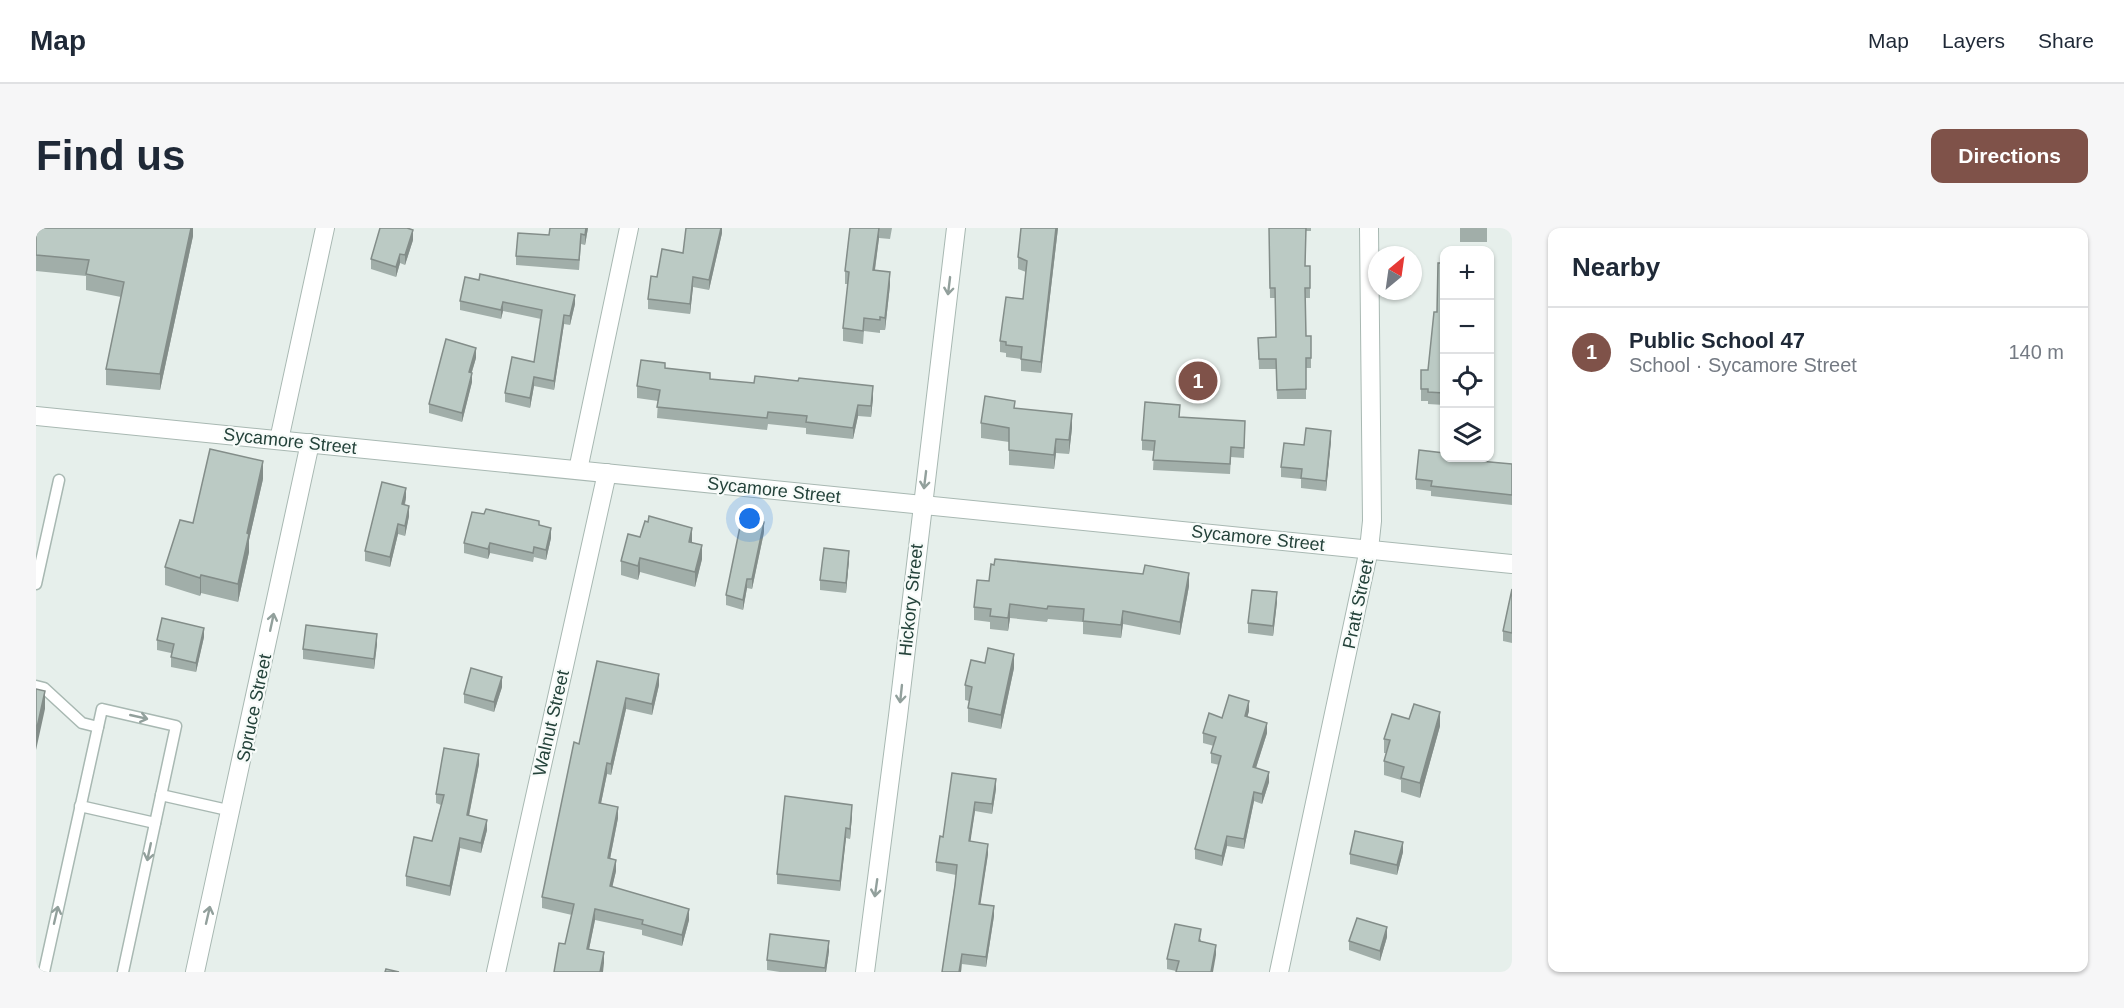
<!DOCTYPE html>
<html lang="en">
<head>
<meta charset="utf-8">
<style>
	body { margin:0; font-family:Arial,sans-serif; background:#f6f6f7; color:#1f2937 }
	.controls { position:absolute; right:18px; top:18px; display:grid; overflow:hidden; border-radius:12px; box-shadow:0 2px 4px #0004 }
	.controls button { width:54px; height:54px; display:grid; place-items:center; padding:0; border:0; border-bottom:2px solid #e0e1e3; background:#fff; color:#1f2937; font:30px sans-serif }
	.compass { position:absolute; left:1332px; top:18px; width:54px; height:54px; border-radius:50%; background:#fff; box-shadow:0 2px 4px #0004; rotate:29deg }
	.you { position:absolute; left:714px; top:291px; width:21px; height:21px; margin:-15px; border:4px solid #fff; border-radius:50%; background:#1a73e8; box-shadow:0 0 0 9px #1a73e833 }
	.badge { display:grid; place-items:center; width:39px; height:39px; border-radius:50%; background:#7f5249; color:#fff; font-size:20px; font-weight:700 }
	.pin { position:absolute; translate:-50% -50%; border:3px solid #fff; box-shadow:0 2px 6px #0006 }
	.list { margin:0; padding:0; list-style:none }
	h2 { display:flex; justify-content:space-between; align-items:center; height:78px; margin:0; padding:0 24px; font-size:26px }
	h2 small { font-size:20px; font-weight:400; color:#747a83 }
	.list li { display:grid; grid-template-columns:39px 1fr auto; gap:18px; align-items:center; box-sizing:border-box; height:90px; padding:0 24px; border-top:2px solid #e0e1e3 }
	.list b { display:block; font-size:22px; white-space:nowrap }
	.list p { margin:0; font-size:20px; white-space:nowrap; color:#747a83 }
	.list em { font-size:20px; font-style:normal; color:#747a83 }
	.icon { flex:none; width:33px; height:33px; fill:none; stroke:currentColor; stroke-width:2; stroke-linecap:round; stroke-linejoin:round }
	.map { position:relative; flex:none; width:1476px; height:744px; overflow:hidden; border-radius:12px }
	header { display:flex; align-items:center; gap:36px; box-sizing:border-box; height:84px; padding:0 30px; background:#fff; border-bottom:2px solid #e0e1e3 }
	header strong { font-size:28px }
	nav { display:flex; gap:33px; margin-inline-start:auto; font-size:21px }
	.intro { display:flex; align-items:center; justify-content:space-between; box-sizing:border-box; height:144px; padding:0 36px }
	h1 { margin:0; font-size:42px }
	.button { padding:15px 27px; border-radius:12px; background:#7f5249; color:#fff; font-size:21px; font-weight:700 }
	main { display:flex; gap:36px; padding:0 36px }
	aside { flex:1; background:#fff; border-radius:12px; box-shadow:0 2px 4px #0004 }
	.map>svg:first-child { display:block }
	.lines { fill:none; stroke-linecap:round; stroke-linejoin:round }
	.service-casing { stroke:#a8b8b2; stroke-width:13 }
	.minor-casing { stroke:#a8b8b2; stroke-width:20 }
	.tertiary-casing { stroke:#a8b8b2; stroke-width:20 }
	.service { stroke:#fff; stroke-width:10 }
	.minor { stroke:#fff; stroke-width:18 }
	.tertiary { stroke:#fff; stroke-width:18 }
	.wall { fill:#a1aea9 }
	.shaded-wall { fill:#838d89 }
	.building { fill:#bbcac4; stroke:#838d89; stroke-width:1.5 }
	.oneway { stroke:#92a09c }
	.labels { text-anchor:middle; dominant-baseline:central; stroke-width:4.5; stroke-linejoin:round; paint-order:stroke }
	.street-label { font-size:18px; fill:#24423a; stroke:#f7fbf9 }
</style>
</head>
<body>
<header>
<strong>Map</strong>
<nav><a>Map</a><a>Layers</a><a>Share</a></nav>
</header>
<div class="intro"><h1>Find us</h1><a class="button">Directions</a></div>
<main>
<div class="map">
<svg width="1476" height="744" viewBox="0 0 1476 744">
	<rect width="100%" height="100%" fill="#e6efeb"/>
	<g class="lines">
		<defs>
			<g id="service">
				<polyline points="0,356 23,252"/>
				<polyline points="0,458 8,460 46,495 62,499"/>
				<polyline points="125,567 196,583"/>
				<polyline points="44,578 119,595"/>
				<polyline points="8,744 66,481 140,498 87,744"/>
			</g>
			<g id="minor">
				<polyline points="243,212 289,0"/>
				<polyline points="542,242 593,0"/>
				<polyline points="159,744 274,215"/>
				<polyline points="460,744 571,245"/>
				<polyline points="829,744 862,488 920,0"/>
				<polyline points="1243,744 1333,321 1336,293 1333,0"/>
			</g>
			<polyline id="tertiary" points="0,188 1476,336"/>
		</defs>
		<use href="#service" class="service-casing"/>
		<use href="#minor" class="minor-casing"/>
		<use href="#tertiary" class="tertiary-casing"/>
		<use href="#service" class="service"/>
		<use href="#minor" class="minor"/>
		<use href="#tertiary" class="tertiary"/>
	</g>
	<g class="wall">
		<polygon points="0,0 157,0 157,8 124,162 70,157 70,141 85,69 50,62 50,48 0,43"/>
		<polygon points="552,0 549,17 545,16 543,42 480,37 480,28 513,7"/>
		<polygon points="686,0 686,5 673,62 657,59 654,86 612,81 612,71 621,49 647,25"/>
		<polygon points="814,0 856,0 854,11 843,10 839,42 854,57 849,102 844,102 844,105 828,103 827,116 807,113 807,100 812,56 809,56 809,43"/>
		<polygon points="1022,0 1005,145 985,143 985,131 970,129 970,125 964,124 964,113 987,71 990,44 982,41 982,29"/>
		<polygon points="1233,0 1275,0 1275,3 1270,3 1269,38 1274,60 1274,70 1269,70 1270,108 1275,130 1275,140 1270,140 1270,171 1241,171 1240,141 1223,141 1222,110 1240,109 1239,70 1234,70"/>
		<rect x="1424" y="0" width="27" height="14"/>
		<polygon points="377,12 369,37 364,35 360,49 335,41 335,31"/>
		<polygon points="1408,35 1408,177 1392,176 1392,173 1385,173 1385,142 1392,142"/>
		<polygon points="424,73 539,76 534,97 528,96 518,162 498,158 494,180 469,174 469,165 498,134 505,91 467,83 465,91 424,82"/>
		<polygon points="440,130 436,144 436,154 426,194 393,185 393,176"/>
		<polygon points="629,140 674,151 837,170 835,189 822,188 817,211 770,206 770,200 732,196 731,202 621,190 622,173 601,170 601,158"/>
		<polygon points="979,180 1036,200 1033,226 1020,225 1018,241 973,237 973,214 945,210 945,195"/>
		<polygon points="1144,189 1209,202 1208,230 1195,229 1194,246 1117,242 1118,223 1106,222 1106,212"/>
		<polygon points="1295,213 1290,263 1265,260 1265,251 1245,249 1245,239 1268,217"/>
		<polygon points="1411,230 1476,236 1476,277 1395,268 1395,263 1380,261 1380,251"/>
		<polygon points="227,251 213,312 213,324 202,374 165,365 164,368 129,357 129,339"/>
		<polygon points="370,270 369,277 373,288 369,308 362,306 354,339 329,333 329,323"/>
		<polygon points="503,297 515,310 510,332 498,329 497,334 454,325 452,331 428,325 428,315"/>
		<polygon points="728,304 716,361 711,360 707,382 690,377 690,367"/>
		<polygon points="604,309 656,314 666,331 659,359 604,344 602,352 585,347 585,333"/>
		<polygon points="813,332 810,365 784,362 784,352"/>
		<polygon points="953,353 1153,358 1144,407 1087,396 1085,410 1047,406 1047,394 1012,391 1011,394 974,390 972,403 954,401 954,394 938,392 938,379"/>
		<polygon points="1476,361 1476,415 1467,413 1467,403"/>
		<polygon points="1241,374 1237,408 1212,405 1212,395"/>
		<polygon points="168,409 160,444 135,439 135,425 121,422 121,412"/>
		<polygon points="341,416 338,441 267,431 267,421"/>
		<polygon points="561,433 623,457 616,487 590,481 575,547 571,546 565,575 582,590 574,631 580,643 576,659 653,692 646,718 606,707 606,702 559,692 553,721 568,735 529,716 536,687 506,680 506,669 543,516"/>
		<polygon points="978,440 965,501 932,494 932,480 933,473 929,472 929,457"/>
		<polygon points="466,459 458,484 428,475 428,466"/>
		<polygon points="1213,483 1211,489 1231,505 1220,540 1233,554 1226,576 1218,573 1208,621 1191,618 1186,638 1159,631 1159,621 1183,537 1175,535 1175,525 1178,518 1167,515 1167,505 1186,490"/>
		<polygon points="1373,491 1404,498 1384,570 1365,564 1365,552 1348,547 1348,533 1350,525 1348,525 1348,511"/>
		<polygon points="443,536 433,588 451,602 445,625 424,620 414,668 370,658 370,648 396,613 405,577 400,575 400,566"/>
		<polygon points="916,545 960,561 956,586 939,583 934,613 952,626 944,676 958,688 950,739 926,736 925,744 906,744 920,647 900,643 900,634 907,609"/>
		<polygon points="816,587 814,611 810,610 804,663 741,656 741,646"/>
		<polygon points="1367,624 1361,647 1314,636 1314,626"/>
		<polygon points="1351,709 1344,733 1313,722 1313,713"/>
		<polygon points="1165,711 1165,713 1180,727 1140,743 1131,741 1131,731"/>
		<polygon points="793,723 790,744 744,744 731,742 731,732"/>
	</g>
	<g class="shaded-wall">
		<polygon points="155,0 157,0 157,8 124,162 124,146"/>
		<polygon points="550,0 552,0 549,17 549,7"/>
		<polygon points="685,0 686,0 686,5 673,62 673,52"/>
		<polygon points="843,0 843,10 837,55 837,42"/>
		<polygon points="1020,0 1022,0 1005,145 1005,134"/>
		<polygon points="377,2 377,12 369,37 369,27"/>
		<polygon points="364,26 364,35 360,49 360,39"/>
		<polygon points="854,44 854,57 849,102 849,90"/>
		<polygon points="657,49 657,59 654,86 654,76"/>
		<polygon points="539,67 539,76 534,97 534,88"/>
		<polygon points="467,74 467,83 465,91 465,82"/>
		<polygon points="528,87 528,96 518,162 518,153"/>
		<polygon points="440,120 440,130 433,153 433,144"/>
		<polygon points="436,145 436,154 426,194 426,185"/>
		<polygon points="498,149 498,158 494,180 494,170"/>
		<polygon points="837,158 837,170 835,189 835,178"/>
		<polygon points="822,177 822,188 817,211 817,200"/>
		<polygon points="1036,186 1036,200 1033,226 1033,212"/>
		<polygon points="1295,203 1295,213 1290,263 1290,253"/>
		<polygon points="1020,211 1020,225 1018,241 1018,227"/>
		<polygon points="227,233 227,251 213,312 213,324 202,374 202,356 211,305"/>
		<polygon points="370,260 370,270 366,286 366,276"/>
		<polygon points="373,278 373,288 369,308 369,298"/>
		<polygon points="728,294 728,304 716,361 716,351"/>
		<polygon points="362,296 362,306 354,339 354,329"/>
		<polygon points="515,300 515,310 510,332 510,322"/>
		<polygon points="656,300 656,314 653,328 653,314"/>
		<polygon points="454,315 454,325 452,331 452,321"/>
		<polygon points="666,317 666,331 659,359 659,344"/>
		<polygon points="813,323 813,332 810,365 810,355"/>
		<polygon points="604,330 604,344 602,352 602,338"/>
		<polygon points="1153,345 1153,358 1144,407 1144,394"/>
		<polygon points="165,347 165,365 164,368 164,350"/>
		<polygon points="711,351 711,360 707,382 707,372"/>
		<polygon points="1241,364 1241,374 1237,408 1237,398"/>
		<polygon points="974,376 974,390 972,403 972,390"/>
		<polygon points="1087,383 1087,396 1085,410 1085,397"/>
		<polygon points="168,400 168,409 160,444 160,435"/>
		<polygon points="341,406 341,416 338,441 338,431"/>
		<polygon points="978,426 978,440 965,501 965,487"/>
		<polygon points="623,446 623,457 616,487 616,476"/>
		<polygon points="466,449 466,459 458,484 458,474"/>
		<polygon points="9,463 9,481 0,522 0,504"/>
		<polygon points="590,470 590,481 575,547 575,536"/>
		<polygon points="1213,473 1213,483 1209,498 1209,488"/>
		<polygon points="1404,484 1404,498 1384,570 1384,555"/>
		<polygon points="1231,495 1231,505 1217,549 1217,539"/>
		<polygon points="443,526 443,536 431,597 431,587"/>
		<polygon points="571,535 571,546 563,585 563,575"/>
		<polygon points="1233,544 1233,554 1226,576 1226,566"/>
		<polygon points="960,551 960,561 956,586 956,576"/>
		<polygon points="1218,564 1218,573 1208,621 1208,611"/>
		<polygon points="939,574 939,583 933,623 933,613"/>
		<polygon points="816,577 816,587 814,611 814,601"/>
		<polygon points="582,579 582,590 572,641 572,630"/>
		<polygon points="451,592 451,602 445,625 445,615"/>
		<polygon points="810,600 810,610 804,663 804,653"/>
		<polygon points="1191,608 1191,618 1186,638 1186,628"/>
		<polygon points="424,610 424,620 414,668 414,658"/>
		<polygon points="1367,614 1367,624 1361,647 1361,637"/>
		<polygon points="952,616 952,626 943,686 943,676"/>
		<polygon points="580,632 580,643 574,669 574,658"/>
		<polygon points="958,678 958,688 950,739 950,729"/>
		<polygon points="559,681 559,692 551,731 551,721"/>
		<polygon points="653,681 653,692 646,718 646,707"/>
		<polygon points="1351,699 1351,709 1344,733 1344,723"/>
		<polygon points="793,713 793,723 790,744 789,744"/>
		<polygon points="1180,717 1180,727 1177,744 1175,744"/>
		<polygon points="568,724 568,735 567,744 564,744"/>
		<polygon points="926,726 925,744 923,744"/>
	</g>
	<g class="building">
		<polygon points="0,0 155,0 124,146 70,141 88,54 50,46 53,32 0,27"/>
		<polygon points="344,0 371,0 377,2 369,27 364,26 360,39 335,31"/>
		<polygon points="514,0 550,0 549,7 545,6 543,32 480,28 482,5 513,7"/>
		<polygon points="650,0 685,0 673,52 657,49 654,76 612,71 615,48 621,49 626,21 647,25"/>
		<polygon points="814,0 843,0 837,42 854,44 849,90 844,89 844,92 828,90 827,103 807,100 813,44 809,43"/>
		<polygon points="985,0 1020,0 1005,134 985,131 986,119 970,117 970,114 964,113 970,69 987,71 991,33 982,29"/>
		<polygon points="1233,0 1270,0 1269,38 1274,38 1274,60 1269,60 1270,108 1275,108 1275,130 1270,130 1270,161 1241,162 1240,131 1223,131 1222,110 1240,109 1239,60 1234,60"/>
		<polygon points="1402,35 1408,35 1408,165 1392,164 1392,161 1385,161 1385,142 1392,142 1398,84 1401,84"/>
		<polygon points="444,46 539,67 534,88 528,87 518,153 498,149 494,170 469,165 476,129 498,134 506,82 467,74 465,82 424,73 429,49 443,52"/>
		<polygon points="410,111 440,120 433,144 436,145 426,185 393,176"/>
		<polygon points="605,132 629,135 629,140 674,145 674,151 718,155 719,148 762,153 763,150 837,158 835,178 822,177 817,200 770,194 771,188 732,184 731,190 621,179 624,162 601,158"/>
		<polygon points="949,168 979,173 978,180 1036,186 1033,212 1020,211 1018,227 973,222 973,200 945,195"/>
		<polygon points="1109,174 1144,177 1143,189 1209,193 1208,220 1195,219 1194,236 1117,232 1119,213 1106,212"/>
		<polygon points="1270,200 1295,203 1290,253 1265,250 1266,241 1245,239 1248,215 1268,217"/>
		<polygon points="174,221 227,233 211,305 213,306 202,356 165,347 164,350 129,339 144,292 157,295"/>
		<polygon points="1383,222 1408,225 1408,230 1410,230 1476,236 1476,267 1395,258 1396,253 1380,251"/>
		<polygon points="346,254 370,260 366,276 373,278 369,298 362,296 354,329 329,323"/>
		<polygon points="450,281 503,293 503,297 515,300 510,322 498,319 497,325 454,315 452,321 428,315 436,284 448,286"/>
		<polygon points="613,288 656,300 653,314 666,317 659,344 604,330 602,338 585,333 592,306 604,309 609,293 612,294"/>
		<polygon points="706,289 728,294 716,351 711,351 707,372 690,367"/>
		<polygon points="788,320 813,323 810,355 784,352"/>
		<polygon points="959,331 1107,346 1109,337 1153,345 1144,394 1087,383 1085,397 1047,393 1048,381 1012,378 1011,381 974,376 972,390 954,388 955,381 938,379 941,352 953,353 955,336 958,337"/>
		<polygon points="1476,361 1476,405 1467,403"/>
		<polygon points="1216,362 1241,364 1237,398 1212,395"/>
		<polygon points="126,390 168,400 160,435 135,429 138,416 121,412"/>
		<polygon points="270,397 341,406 338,431 267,421"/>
		<polygon points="952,420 978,426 965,487 932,480 936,459 929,457 935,432 949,435"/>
		<polygon points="561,433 623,446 616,476 590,470 575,536 571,535 563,575 582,579 572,630 580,632 574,658 653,681 646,707 606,696 607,692 559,681 551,721 568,724 564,744 518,744 523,715 529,716 538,676 506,669 538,514 543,516"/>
		<polygon points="435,440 466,449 458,474 428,466"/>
		<polygon points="0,461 9,463 0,504"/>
		<polygon points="1193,467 1213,473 1209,488 1231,495 1217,539 1233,544 1226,566 1218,564 1208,611 1191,608 1186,628 1159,621 1185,528 1175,525 1180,509 1167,505 1173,485 1186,490"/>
		<polygon points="1378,476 1404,484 1384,555 1365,550 1368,539 1348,533 1354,512 1348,511 1356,486 1373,491"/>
		<polygon points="408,520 443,526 431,587 451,592 445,615 424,610 414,658 370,648 378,609 396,613 408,567 400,566"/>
		<polygon points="916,545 960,551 956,576 939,574 933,613 952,616 943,676 958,678 950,729 926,726 923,744 906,744 919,657 921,637 900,634 904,608 907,609"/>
		<polygon points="749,568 816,577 814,601 810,600 804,653 741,646"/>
		<polygon points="1319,603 1367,614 1361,637 1314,626"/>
		<polygon points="1321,690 1351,699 1344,723 1313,713"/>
		<polygon points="1139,696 1165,701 1163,713 1180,717 1175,744 1140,744 1143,733 1131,731"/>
		<polygon points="734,706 793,713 789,740 731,732"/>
		<polygon points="350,741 363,744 349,744"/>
	</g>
	<defs><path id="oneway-shaft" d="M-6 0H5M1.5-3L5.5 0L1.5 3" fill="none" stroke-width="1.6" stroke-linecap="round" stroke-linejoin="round" transform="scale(1.5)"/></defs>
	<g class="oneway">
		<use href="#oneway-shaft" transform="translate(913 58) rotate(97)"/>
		<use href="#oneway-shaft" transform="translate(889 252) rotate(97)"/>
		<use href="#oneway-shaft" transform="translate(236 394) rotate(-78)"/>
		<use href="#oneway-shaft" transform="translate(865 466) rotate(96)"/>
		<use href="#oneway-shaft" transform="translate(103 489) rotate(13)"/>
		<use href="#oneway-shaft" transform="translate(113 624) rotate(102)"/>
		<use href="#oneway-shaft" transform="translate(840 660) rotate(98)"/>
		<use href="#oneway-shaft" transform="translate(20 687) rotate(-77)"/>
		<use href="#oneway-shaft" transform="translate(172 687) rotate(-77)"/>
	</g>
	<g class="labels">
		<g class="street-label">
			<text transform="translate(254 213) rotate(6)">Sycamore Street</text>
			<text transform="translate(738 262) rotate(6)">Sycamore Street</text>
			<text transform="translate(1222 310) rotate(6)">Sycamore Street</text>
			<text transform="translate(875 372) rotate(-84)">Hickory Street</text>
			<text transform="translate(1322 376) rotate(-78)">Pratt Street</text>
			<text transform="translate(218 480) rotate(-78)">Spruce Street</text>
			<text transform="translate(515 495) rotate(-77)">Walnut Street</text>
		</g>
	</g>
</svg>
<div class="controls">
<button>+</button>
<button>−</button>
<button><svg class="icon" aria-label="locate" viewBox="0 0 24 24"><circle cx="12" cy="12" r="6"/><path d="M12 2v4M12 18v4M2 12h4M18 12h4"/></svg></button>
<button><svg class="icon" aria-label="layers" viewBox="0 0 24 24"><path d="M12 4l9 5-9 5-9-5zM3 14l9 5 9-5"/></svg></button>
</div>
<svg class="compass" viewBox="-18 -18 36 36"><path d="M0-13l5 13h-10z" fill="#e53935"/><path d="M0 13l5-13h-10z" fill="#747a83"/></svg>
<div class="you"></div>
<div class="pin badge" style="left:1162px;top:153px">1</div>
</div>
<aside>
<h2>Nearby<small></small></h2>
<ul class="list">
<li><span class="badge">1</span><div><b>Public School 47</b><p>School · Sycamore Street</p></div><em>140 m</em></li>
</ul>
</aside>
</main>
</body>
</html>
